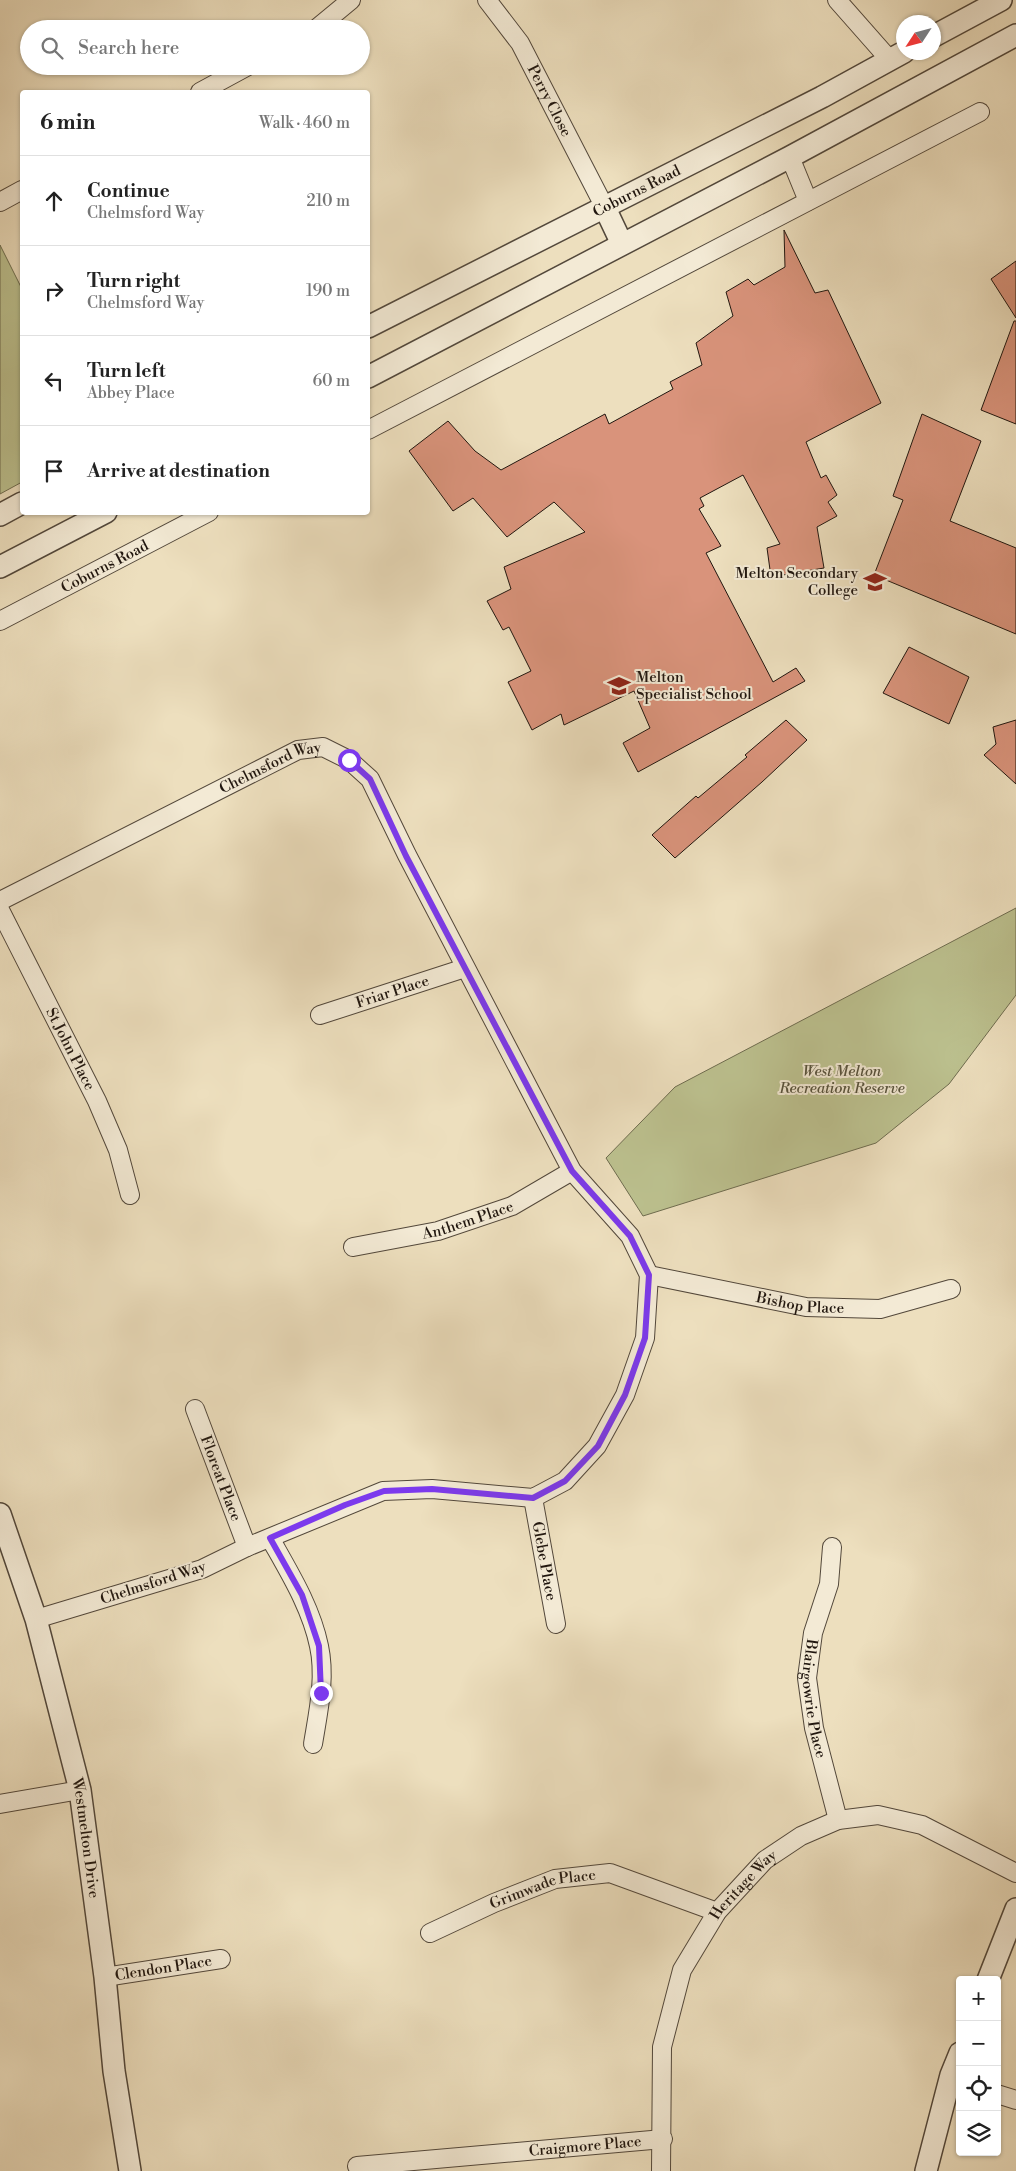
<!DOCTYPE html>
<html lang="en">
<head>
<meta charset="utf-8">
<style>
	body { margin:0; font-family:"Libre Bodoni",serif; background:#f2f2f2; color:#222 }
	.controls { position:absolute; right:15px; bottom:15px; display:grid; overflow:hidden; border-radius:5px; box-shadow:0 1px 4px #0004 }
	.controls button { width:45px; height:45px; display:grid; place-items:center; padding:0; border:0; border-bottom:1px solid #e0e0e0; background:#fff; color:#222; font:25px sans-serif }
	.compass { position:absolute; left:896px; top:15px; width:45px; height:45px; border-radius:50%; background:#fff; box-shadow:0 1px 4px #0004; rotate:234deg }
	.stop { position:absolute; width:15px; height:15px; margin:-11px; border:4px solid #7c3aed; border-radius:50%; background:#fff }
	.stop.end { background:#7c3aed; border-color:#fff; box-shadow:0 1px 5px #0008 }
	.list { margin:0; padding:0; list-style:none }
	h2 { display:flex; justify-content:space-between; align-items:center; height:65px; margin:0; padding:0 20px; font-size:21px }
	h2 small { font-size:16px; font-weight:400; color:#767676 }
	.list li { display:grid; grid-template-columns:32px 1fr auto; gap:15px; align-items:center; box-sizing:border-box; height:90px; padding:0 20px; border-top:1px solid #e0e0e0 }
	.list b { display:block; font-size:19px; white-space:nowrap }
	.list p { margin:0; font-size:16px; white-space:nowrap; color:#767676 }
	.list em { font-size:16px; font-style:normal; color:#767676 }
	.icon { flex:none; width:28px; height:28px; fill:none; stroke:currentColor; stroke-width:2; stroke-linecap:round; stroke-linejoin:round }
	.map { position:relative; flex:none; width:1016px; height:2171px; overflow:hidden }
	.search { position:absolute; background:#fff; box-shadow:0 1px 4px #0004; left:20px; top:20px; width:350px; height:55px; display:flex; align-items:center; gap:12px; box-sizing:border-box; padding:0 18px; border-radius:28px; color:#767676; font-size:19px }
	.panel { position:absolute; background:#fff; box-shadow:0 1px 4px #0004; left:20px; top:90px; width:350px; height:425px; border-radius:5px }
	.map>svg:first-child { display:block }
	.green { fill:#bcc18f; stroke:#6e6c4f }
	.building { fill:#d9937b; stroke:#20160f }
	.lines { fill:none; stroke-linecap:round; stroke-linejoin:round }
	.minor-casing { stroke:#53483b; stroke-width:20 }
	.tertiary-casing { stroke:#53483b; stroke-width:24 }
	.minor { stroke:#f3ead5; stroke-width:18 }
	.tertiary { stroke:#f3ead5; stroke-width:21 }
	.route { stroke:#7c3aed; stroke-width:6 }
	.labels { text-anchor:middle; dominant-baseline:central; stroke-width:4; stroke-linejoin:round; paint-order:stroke }
	.street-label { font-size:15px; fill:#20160f; stroke:#f3ead5 }
	.poi-label { font-size:15px; fill:#20160f; stroke:#f3ead5; text-anchor:end }
	.park-label { font-size:15px; font-style:italic; fill:#57523c; stroke:#f3ead5 }
</style>
</head>
<body>
<div class="map">
<svg width="1016" height="2171" viewBox="0 0 1016 2171">
	<rect width="100%" height="100%" fill="#eddfbe"/>
	<filter id="stains"><feTurbulence type="fractalNoise" baseFrequency=".004" numOctaves="4"/><feColorMatrix values="0 0 0 0 .2 0 0 0 0 .09 0 0 0 0 .02 0 0 0 .5 -.17"/></filter>
	<radialGradient id="worn" r=".72"><stop offset=".6" stop-color="#630" stop-opacity="0"/><stop offset="1" stop-color="#630" stop-opacity=".3"/></radialGradient>
	<g class="green">
		<polygon points="0,245 22,289 22,482 0,494"/>
		<polygon points="1016,908 1016,995 949,1084 876,1143 643,1216 606,1158 675,1087"/>
	</g>
	<g class="building">
		<polygon points="784,230 815,293 828,290 881,403 806,442 821,478 826,475 837,495 828,502 837,516 817,527 824,568 771,577 767,548 780,544 743,475 700,498 704,506 699,509 721,546 706,553 773,682 796,668 805,681 638,772 623,743 650,728 634,691 564,725 561,714 532,730 508,682 531,671 509,627 503,630 487,601 511,589 504,567 585,532 554,502 507,537 473,498 453,511 409,451 448,421 475,451 501,470 605,414 609,424 673,389 670,382 702,365 696,343 733,316 726,292 748,279 754,285 785,267"/>
		<polygon points="1016,261 1016,318 991,279"/>
		<polygon points="1014,321 1016,321 1016,424 981,410"/>
		<polygon points="922,414 981,441 950,521 1016,548 1016,634 874,575 903,500 893,496"/>
		<polygon points="909,647 969,677 949,724 883,693"/>
		<polygon points="786,720 807,740 762,782 675,858 652,835 696,796 698,798 747,757 745,755"/>
		<polygon points="1016,720 1016,784 984,755 996,744 993,727"/>
	</g>
	<g class="lines">
		<defs>
			<g id="minor">
				<path id="s1" d="M487,0L520,43L604,206"/>
				<polyline points="837,0 889,59"/>
				<polyline points="316,29 351,0"/>
				<polyline points="200,92 248,66"/>
				<polyline points="790,157 808,201"/>
				<polyline points="0,202 22,190"/>
				<polyline points="368,430 980,112"/>
				<path id="s2" d="M0,621L209,512"/>
				<path id="s3" d="M0,901L298,750L323,747L349,760L370,779L407,855L572,1171L630,1236L649,1275L645,1338L625,1395L597,1446L565,1481L533,1498L432,1489L383,1491L247,1547L202,1569L36,1619"/>
				<path id="s4" d="M0,910L97,1101L118,1150L130,1195"/>
				<path id="s5" d="M320,1015L465,968"/>
				<path id="s6" d="M353,1247L438,1231L512,1206L572,1171"/>
				<path id="s7" d="M649,1275L806,1307L880,1309L951,1289"/>
				<path id="s8" d="M195,1409L247,1547"/>
				<path id="s9" d="M533,1498L556,1624"/>
				<path d="M270,1538C289,1572 311,1607 319,1646C326,1678 318,1713 313,1744"/>
				<path id="s10" d="M832,1547L829,1584L813,1633L807,1678L814,1728L838,1820"/>
				<polyline points="0,1804 80,1790"/>
				<path id="s11" d="M430,1933L494,1903L555,1879L610,1873L717,1912"/>
				<path id="s12" d="M105,1977L221,1959"/>
				<polyline points="997,2094 1016,2100"/>
				<path id="s13" d="M357,2166L663,2139"/>
				<path id="s14" d="M661,2171L662,2047L682,1970L717,1912L765,1860L801,1836L838,1820L878,1815L922,1825L1016,1873"/>
			</g>
			<g id="tertiary">
				<polyline points="934,36 1001,0"/>
				<polyline points="604,206 622,244"/>
				<path id="s15" d="M368,327L822,97L904,52"/>
				<polyline points="368,377 790,157 1016,35"/>
				<polyline points="0,515 22,503"/>
				<polyline points="0,567 106,512"/>
				<path id="s16" d="M0,1514L36,1619L80,1790L105,1977L114,2071L130,2171"/>
				<polyline points="988,1980 1016,1909"/>
				<polyline points="926,2171 951,2075 960,2053"/>
			</g>
		</defs>
		<use href="#minor" class="minor-casing"/>
		<use href="#tertiary" class="tertiary-casing"/>
		<use href="#minor" class="minor"/>
		<use href="#tertiary" class="tertiary"/>
	</g>
	<g class="lines">
		<polyline class="route" points="321,1693 319,1646 302,1595 270,1538 345,1505 384,1491 432,1489 533,1498 565,1481 598,1446 625,1395 645,1338 649,1275 630,1236 572,1171 406,856 370,779 349,760"/>
	</g>
	<defs>
		<symbol id="school-bare" viewBox="-9 -9 18 18"><path d="M0-5L7-2L0 1L-7-2ZM-4 1L0 2.5L4 1V4Q0 6-4 4Z" fill="#8f2418" stroke="#f3ead5" stroke-width="2.5" paint-order="stroke"/></symbol>
	</defs>
	<g fill-rule="evenodd">
		<use href="#school-bare" x="859" y="566" width="32" height="32"/>
		<use href="#school-bare" x="603" y="670" width="32" height="32"/>
	</g>
	<g class="labels">
		<g class="street-label">
			<text stroke="none"><textPath href="#s1" startOffset="119">Perry Close</textPath></text>
			<text stroke="none"><textPath href="#s15" startOffset="301">Coburns Road</textPath></text>
			<text stroke="none"><textPath href="#s2" startOffset="118">Coburns Road</textPath></text>
			<text stroke="none"><textPath href="#s3" startOffset="302">Chelmsford Way</textPath></text>
			<text stroke="none"><textPath href="#s5" startOffset="76">Friar Place</textPath></text>
			<text stroke="none"><textPath href="#s4" startOffset="156">St John Place</textPath></text>
			<text stroke="none"><textPath href="#s6" startOffset="118">Anthem Place</textPath></text>
			<text stroke="none"><textPath href="#s7" startOffset="154">Bishop Place</textPath></text>
			<text stroke="none"><textPath href="#s8" startOffset="74">Floreat Place</textPath></text>
			<text stroke="none"><textPath href="#s9" startOffset="64">Glebe Place</textPath></text>
			<text transform="translate(153 1583) rotate(-18)">Chelmsford Way</text>
			<text stroke="none"><textPath href="#s10" startOffset="155">Blairgowrie Place</textPath></text>
			<text stroke="none"><textPath href="#s16" startOffset="336">Westmelton Drive</textPath></text>
			<text stroke="none"><textPath href="#s14" startOffset="309">Heritage Way</textPath></text>
			<text stroke="none"><textPath href="#s11" startOffset="122">Grimwade Place</textPath></text>
			<text stroke="none"><textPath href="#s12" startOffset="59">Clendon Place</textPath></text>
			<text stroke="none"><textPath href="#s13" startOffset="229">Craigmore Place</textPath></text>
		</g>
		<g class="poi-label">
			<text x="858" y="573">Melton Secondary<tspan x="858" dy="17">College</tspan></text>
			<text x="636" y="677" text-anchor="start">Melton<tspan x="636" dy="17">Specialist School</tspan></text>
		</g>
		<g class="park-label">
			<text x="842" y="1071">West Melton<tspan x="842" dy="17">Recreation Reserve</tspan></text>
		</g>
	</g>
	<rect width="100%" height="100%" filter="url(#stains)"/>
	<rect width="100%" height="100%" fill="url(#worn)"/>
</svg>
<div class="controls">
<button>+</button>
<button>−</button>
<button><svg class="icon" aria-label="locate" viewBox="0 0 24 24"><circle cx="12" cy="12" r="6"/><path d="M12 2v4M12 18v4M2 12h4M18 12h4"/></svg></button>
<button><svg class="icon" aria-label="layers" viewBox="0 0 24 24"><path d="M12 4l9 5-9 5-9-5zM3 14l9 5 9-5"/></svg></button>
</div>
<svg class="compass" viewBox="-18 -18 36 36"><path d="M0-13l5 13h-10z" fill="#e53935"/><path d="M0 13l5-13h-10z" fill="#767676"/></svg>
<div class="stop" style="left:349px;top:760px"></div>
<div class="stop end" style="left:321px;top:1693px"></div>
<div class="search"><svg class="icon" aria-label="search" viewBox="0 0 24 24"><circle cx="10" cy="10" r="6"/><path d="M15 15l6 6"/></svg>Search here</div>
<section class="panel">
<h2>6 min<small>Walk · 460 m</small></h2>
<ul class="list">
<li><svg class="icon" aria-label="ahead" viewBox="0 0 24 24"><path d="M12 20V5M6 11l6-6 6 6"/></svg><div><b>Continue</b><p>Chelmsford Way</p></div><em>210 m</em></li>
<li><svg class="icon" aria-label="right" viewBox="0 0 24 24"><path d="M7 20v-9h11M14 6l5 5-5 5"/></svg><div><b>Turn right</b><p>Chelmsford Way</p></div><em>190 m</em></li>
<li><svg class="icon" aria-label="left" viewBox="0 0 24 24"><path d="M17 20v-9H6M10 6l-5 5 5 5"/></svg><div><b>Turn left</b><p>Abbey Place</p></div><em>60 m</em></li>
<li><svg class="icon" aria-label="arrive" viewBox="0 0 24 24"><path d="M6 21V4h12l-3 4 3 4H6"/></svg><div><b>Arrive at destination</b></div></li>
</ul>
</section>
</div>
</body>
</html>
